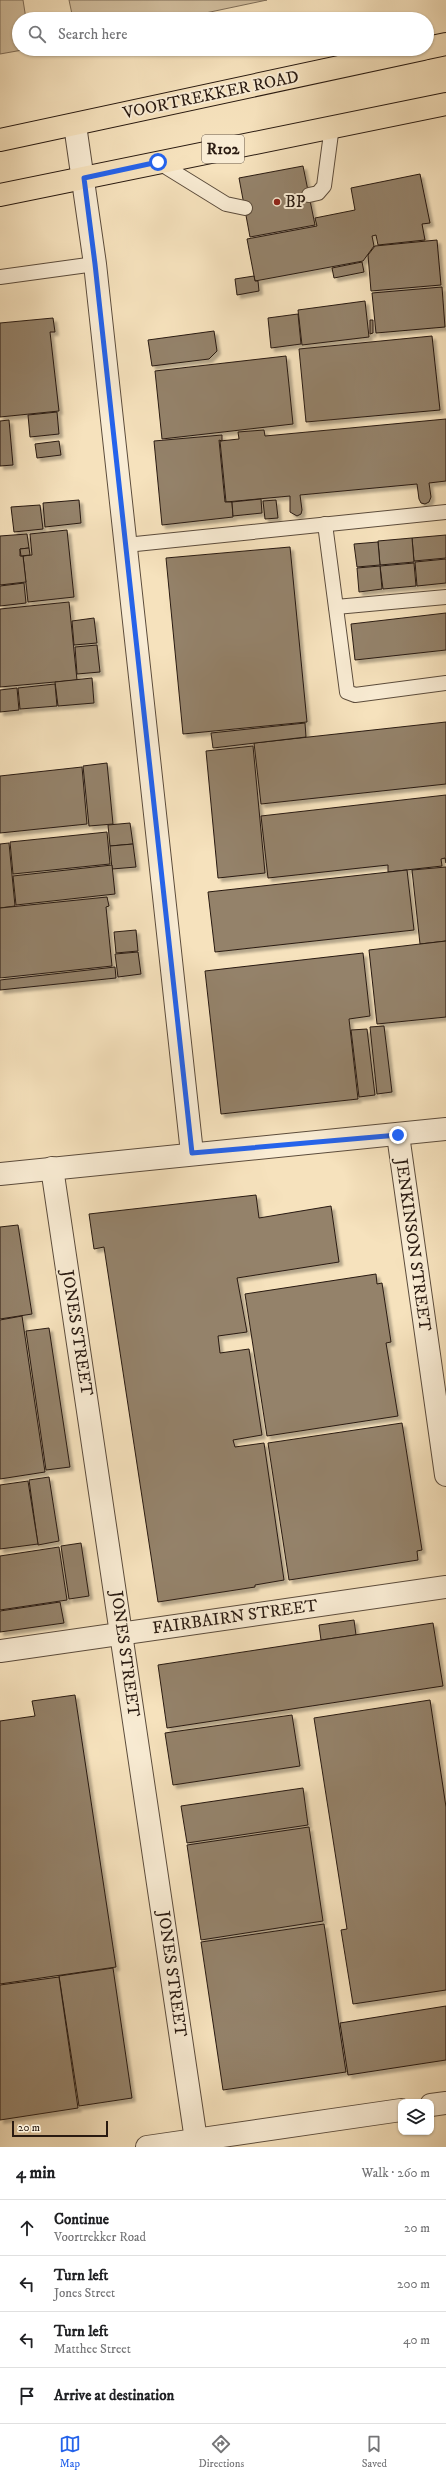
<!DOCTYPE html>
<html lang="en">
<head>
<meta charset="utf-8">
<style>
	body { margin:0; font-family:"IM FELL DW Pica",serif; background:#f2f2f2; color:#202124 }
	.controls { position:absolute; right:12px; bottom:12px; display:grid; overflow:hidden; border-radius:8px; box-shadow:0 1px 3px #0004 }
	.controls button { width:36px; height:36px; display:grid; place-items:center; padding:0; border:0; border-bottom:1px solid #e0e0e0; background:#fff; color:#202124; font:20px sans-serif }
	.scale { position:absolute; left:12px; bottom:10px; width:96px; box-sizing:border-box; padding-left:4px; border:2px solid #291a11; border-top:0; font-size:11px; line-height:14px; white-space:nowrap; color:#291a11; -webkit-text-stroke:3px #f9ecd4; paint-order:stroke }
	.stop { position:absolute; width:12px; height:12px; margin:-9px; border:3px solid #2563eb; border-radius:50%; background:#fff }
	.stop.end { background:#2563eb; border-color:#fff; box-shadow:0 1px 4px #0008 }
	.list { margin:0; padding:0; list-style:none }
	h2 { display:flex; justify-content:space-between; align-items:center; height:52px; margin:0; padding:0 16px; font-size:17px }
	h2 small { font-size:13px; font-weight:400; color:#757577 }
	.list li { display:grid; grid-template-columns:26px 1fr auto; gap:12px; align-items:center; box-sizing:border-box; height:56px; padding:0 16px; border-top:1px solid #e0e0e0 }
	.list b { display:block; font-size:15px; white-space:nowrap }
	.list p { margin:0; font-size:13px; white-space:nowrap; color:#757577 }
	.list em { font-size:13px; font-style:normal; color:#757577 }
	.icon { flex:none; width:22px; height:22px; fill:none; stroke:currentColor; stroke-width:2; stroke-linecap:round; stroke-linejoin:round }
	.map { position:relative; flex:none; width:446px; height:2147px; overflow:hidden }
	.search { position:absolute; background:#fff; box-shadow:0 1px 3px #0004; left:12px; right:12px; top:12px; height:44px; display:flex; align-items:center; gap:10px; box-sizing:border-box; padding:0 14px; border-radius:22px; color:#757577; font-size:15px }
	.sheet { height:276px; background:#fff }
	nav { display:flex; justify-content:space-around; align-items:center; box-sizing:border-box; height:56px; border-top:1px solid #e0e0e0; background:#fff; font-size:11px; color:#757577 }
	nav a { display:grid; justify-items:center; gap:2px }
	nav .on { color:#2563eb }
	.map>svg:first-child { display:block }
	.green { fill:#d3c0a0; stroke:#7e6d58 }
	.building { fill:#94826a; stroke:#291a11; filter:url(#shadow) }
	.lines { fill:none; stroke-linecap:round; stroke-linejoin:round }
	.service-casing { stroke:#5c4c3c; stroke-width:16 }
	.minor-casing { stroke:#5c4c3c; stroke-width:24 }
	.primary-casing { stroke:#291a11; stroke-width:24 }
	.service { stroke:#f9ecd4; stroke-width:14 }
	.minor { stroke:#f9ecd4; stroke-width:22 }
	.primary { stroke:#f6e2bd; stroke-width:22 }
	.route { stroke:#2563eb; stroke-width:5 }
	.poi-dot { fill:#8f2418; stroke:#f9ecd4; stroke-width:1.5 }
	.labels { text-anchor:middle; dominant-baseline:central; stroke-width:4; stroke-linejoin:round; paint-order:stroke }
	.shield { fill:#f9ecd4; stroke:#67594c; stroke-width:1 }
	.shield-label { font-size:16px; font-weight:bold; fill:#291a11 }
	.street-label { font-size:17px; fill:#291a11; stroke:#f9ecd4 }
	.poi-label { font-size:17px; fill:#291a11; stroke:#f9ecd4; text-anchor:start }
</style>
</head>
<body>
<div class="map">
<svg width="446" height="2147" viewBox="0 0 446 2147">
	<defs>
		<filter id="shadow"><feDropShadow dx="3.5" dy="3.5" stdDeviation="1" flood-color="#0004"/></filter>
	</defs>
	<rect width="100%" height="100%" fill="#f6e2bd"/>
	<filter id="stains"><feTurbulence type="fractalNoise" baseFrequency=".005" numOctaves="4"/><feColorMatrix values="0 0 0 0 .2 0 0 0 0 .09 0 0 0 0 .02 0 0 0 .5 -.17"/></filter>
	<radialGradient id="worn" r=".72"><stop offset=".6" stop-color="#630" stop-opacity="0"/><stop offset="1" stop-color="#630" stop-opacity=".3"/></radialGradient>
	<g class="green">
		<polygon points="0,0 23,0 26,19 19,19 19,49 28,49 0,54"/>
		<polygon points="69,0 267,0 177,19 73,19"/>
	</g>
	<g class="building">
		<polygon points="303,166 315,225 250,237 239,178"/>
		<polygon points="420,174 430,223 422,224 425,240 378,245 376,235 372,236 374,246 363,261 255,281 247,239 317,226 315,218 355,210 351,188"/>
		<polygon points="437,240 441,285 371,291 368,255 375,246"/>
		<polygon points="362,262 364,272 334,278 332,268"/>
		<polygon points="254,276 255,281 258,281 259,291 237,295 235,279"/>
		<polygon points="442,287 445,327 376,333 372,293"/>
		<polygon points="365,301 369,337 302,345 298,310"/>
		<polygon points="298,314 301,344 271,348 268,318"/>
		<polygon points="53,318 55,332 50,332 59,411 0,417 0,323"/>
		<polygon points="370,320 373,320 373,333 370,334"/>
		<polygon points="214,331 217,351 209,359 152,366 148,340"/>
		<polygon points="432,336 440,410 306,422 299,349"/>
		<polygon points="286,356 293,424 162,439 155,371"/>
		<polygon points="57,412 59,434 30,437 28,415"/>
		<polygon points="446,419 446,481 429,483 431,497 429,502 425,504 421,503 419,499 417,484 300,495 302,510 301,514 297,516 290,512 290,496 226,502 220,441 239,439 238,432 264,430 265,436"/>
		<polygon points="9,420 13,465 0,466 0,421"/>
		<polygon points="222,435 222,441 219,440 225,502 232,502 233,517 162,525 154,441"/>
		<polygon points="59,441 61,455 37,458 35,444"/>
		<polygon points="261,499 262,513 233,516 232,502"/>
		<polygon points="79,500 81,523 45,527 43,503"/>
		<polygon points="276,500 278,518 265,519 263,501"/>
		<polygon points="40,505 43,529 14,532 11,507"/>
		<polygon points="67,530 74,597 28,602 23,556 32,555 30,534"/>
		<polygon points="27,534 29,548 20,549 20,556 23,556 26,582 0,585 0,536"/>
		<polygon points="446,535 446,558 414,561 412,538"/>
		<polygon points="412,538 414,562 380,565 378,541"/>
		<polygon points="378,542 380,565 357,567 354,544"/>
		<polygon points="290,547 307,722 183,734 166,558"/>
		<polygon points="29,548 30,555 21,556 20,549"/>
		<polygon points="446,559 446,583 417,586 415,562"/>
		<polygon points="414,563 416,586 383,589 380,566"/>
		<polygon points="380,566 382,589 359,592 357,568"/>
		<polygon points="24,583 26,603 0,606 0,586"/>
		<polygon points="69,602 77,680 0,687 0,609"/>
		<polygon points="446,613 446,650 355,660 351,624"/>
		<polygon points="94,618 97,643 74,645 72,621"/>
		<polygon points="97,645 100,672 77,674 75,647"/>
		<polygon points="92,678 94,703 58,706 55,682"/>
		<polygon points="55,684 57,706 20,709 18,688"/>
		<polygon points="17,688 19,710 0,712 0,690"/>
		<polygon points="446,722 446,784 261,804 254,743"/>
		<polygon points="305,723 306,737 213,748 211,733"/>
		<polygon points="253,746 265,873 218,878 206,751"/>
		<polygon points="107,763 113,824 89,826 83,766"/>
		<polygon points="82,767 87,824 0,833 0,776"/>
		<polygon points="446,795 446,863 445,858 441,859 442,866 388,872 388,865 268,878 261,816"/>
		<polygon points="130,823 133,844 110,846 108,825"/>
		<polygon points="107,832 110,864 13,874 10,842"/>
		<polygon points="9,843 15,906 0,908 0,844"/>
		<polygon points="133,844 136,867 112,869 110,846"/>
		<polygon points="112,865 115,894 16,905 13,876"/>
		<polygon points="446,867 446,941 420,944 412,870"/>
		<polygon points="407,870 414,930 215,952 208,892"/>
		<polygon points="107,897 109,906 106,907 112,966 0,978 0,908"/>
		<polygon points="136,930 138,951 116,953 114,932"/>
		<polygon points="446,941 446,1017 377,1024 369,950"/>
		<polygon points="138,952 141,974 118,977 115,954"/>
		<polygon points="363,953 370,1016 349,1019 358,1099 221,1114 205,971"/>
		<polygon points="115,967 116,978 0,990 0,980"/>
		<polygon points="384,1026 392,1092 377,1094 370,1027"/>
		<polygon points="367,1029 375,1095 359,1097 351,1030"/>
		<polygon points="256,1195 259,1218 331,1206 339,1262 237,1278 247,1332 218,1336 220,1353 249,1349 262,1435 233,1440 235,1447 264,1443 284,1580 255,1585 255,1587 158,1602 104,1247 94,1249 89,1214"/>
		<polygon points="18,1225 32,1314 0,1319 0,1227"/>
		<polygon points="376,1274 377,1284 382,1283 391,1342 386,1343 398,1416 267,1436 245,1294"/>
		<polygon points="22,1316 45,1472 0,1479 0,1320"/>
		<polygon points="49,1328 70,1467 46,1470 26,1331"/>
		<polygon points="402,1423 422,1550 417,1551 418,1560 289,1580 268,1443"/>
		<polygon points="49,1477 59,1541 38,1545 29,1480"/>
		<polygon points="28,1481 38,1544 0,1549 0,1485"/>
		<polygon points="81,1543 89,1596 69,1599 61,1546"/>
		<polygon points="59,1547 67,1600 0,1610 0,1556"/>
		<polygon points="60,1602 64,1623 0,1632 0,1611"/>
		<polygon points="354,1620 356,1635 321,1640 319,1625"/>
		<polygon points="433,1623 443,1686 167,1728 158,1665"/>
		<polygon points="75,1695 116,1967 0,1984 0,1721 35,1716 32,1701"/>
		<polygon points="430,1700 446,1807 446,1990 353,2004 341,1930 347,1929 314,1718"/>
		<polygon points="292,1715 300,1766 173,1785 165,1733"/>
		<polygon points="303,1788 308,1825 187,1843 181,1806"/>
		<polygon points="309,1827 323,1921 201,1940 187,1845"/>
		<polygon points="324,1924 346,2072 223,2090 201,1942"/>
		<polygon points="113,1968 132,2098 79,2106 59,1976"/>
		<polygon points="59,1977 78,2108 0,2120 0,1985"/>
		<polygon points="446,2006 446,2060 348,2075 340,2023"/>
	</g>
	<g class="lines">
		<defs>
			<g id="service">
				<polyline points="158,162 226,204 245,208"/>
				<polyline points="309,195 318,193 324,186 332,126"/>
				<polyline points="0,277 95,264"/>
				<polyline points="325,524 347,692 355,695 446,683"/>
				<polyline points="126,545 446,512"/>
				<polyline points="336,607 446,597"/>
			</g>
			<g id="minor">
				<polyline points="75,125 95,264 192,1153"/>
				<polyline points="398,1135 446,1475"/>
				<polyline points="52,1168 196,2140"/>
				<polyline points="0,1174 446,1129"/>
				<polyline points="0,1651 446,1587"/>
				<polyline points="431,2105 446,2103"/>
				<polyline points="147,2147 401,2110"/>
			</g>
			<g id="primary">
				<polyline points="427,48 446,44"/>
				<polyline points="0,140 423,49"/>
				<polyline points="0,195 446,104"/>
			</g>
		</defs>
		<use href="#service" class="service-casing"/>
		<use href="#minor" class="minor-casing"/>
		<use href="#primary" class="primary-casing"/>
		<use href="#service" class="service"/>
		<use href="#minor" class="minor"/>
		<use href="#primary" class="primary"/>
	</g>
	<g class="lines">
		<polyline class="route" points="158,162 84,178 95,264 192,1153 398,1135"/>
	</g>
	<circle class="poi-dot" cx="277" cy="202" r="4"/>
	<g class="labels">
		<rect class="shield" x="202" y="135" width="42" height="28" rx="3"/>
		<g class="shield-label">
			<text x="223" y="149">R102</text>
		</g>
		<g class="street-label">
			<text transform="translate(211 95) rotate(-12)">VOORTREKKER ROAD</text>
			<text transform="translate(413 1245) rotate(82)">JENKINSON STREET</text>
			<text transform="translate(77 1333) rotate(81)">JONES STREET</text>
			<text transform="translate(235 1617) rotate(-8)">FAIRBAIRN STREET</text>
			<text transform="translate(125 1654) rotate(82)">JONES STREET</text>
			<text transform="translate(172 1974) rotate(82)">JONES STREET</text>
		</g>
		<g class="poi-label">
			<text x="285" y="202">BP</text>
		</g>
	</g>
	<rect width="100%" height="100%" filter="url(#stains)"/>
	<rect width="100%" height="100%" fill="url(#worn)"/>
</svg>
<div class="controls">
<button><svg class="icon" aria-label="layers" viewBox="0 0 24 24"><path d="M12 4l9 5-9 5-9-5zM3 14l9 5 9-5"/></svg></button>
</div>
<div class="scale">20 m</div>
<div class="stop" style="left:158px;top:162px"></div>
<div class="stop end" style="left:398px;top:1135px"></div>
<div class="search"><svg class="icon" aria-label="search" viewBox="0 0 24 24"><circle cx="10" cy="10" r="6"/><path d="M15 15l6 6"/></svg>Search here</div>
</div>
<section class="sheet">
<h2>4 min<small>Walk · 260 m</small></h2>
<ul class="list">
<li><svg class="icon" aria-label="ahead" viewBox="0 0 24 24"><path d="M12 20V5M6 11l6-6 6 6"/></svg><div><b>Continue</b><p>Voortrekker Road</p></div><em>20 m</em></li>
<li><svg class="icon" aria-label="left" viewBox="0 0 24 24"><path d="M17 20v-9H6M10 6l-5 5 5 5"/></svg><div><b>Turn left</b><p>Jones Street</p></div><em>200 m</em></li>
<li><svg class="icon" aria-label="left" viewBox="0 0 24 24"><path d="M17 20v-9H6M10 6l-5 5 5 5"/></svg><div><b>Turn left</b><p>Matthee Street</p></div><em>40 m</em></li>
<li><svg class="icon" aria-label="arrive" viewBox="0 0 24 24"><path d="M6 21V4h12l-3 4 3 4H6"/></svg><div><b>Arrive at destination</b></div></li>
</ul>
</section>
<nav>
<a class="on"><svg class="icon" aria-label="map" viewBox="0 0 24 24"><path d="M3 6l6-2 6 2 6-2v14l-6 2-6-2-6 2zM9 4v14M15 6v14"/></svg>Map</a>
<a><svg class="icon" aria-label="directions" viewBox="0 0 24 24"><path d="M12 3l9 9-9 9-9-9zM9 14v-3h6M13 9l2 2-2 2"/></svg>Directions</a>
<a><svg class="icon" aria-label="saved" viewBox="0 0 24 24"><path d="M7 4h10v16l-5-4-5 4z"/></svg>Saved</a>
</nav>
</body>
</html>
